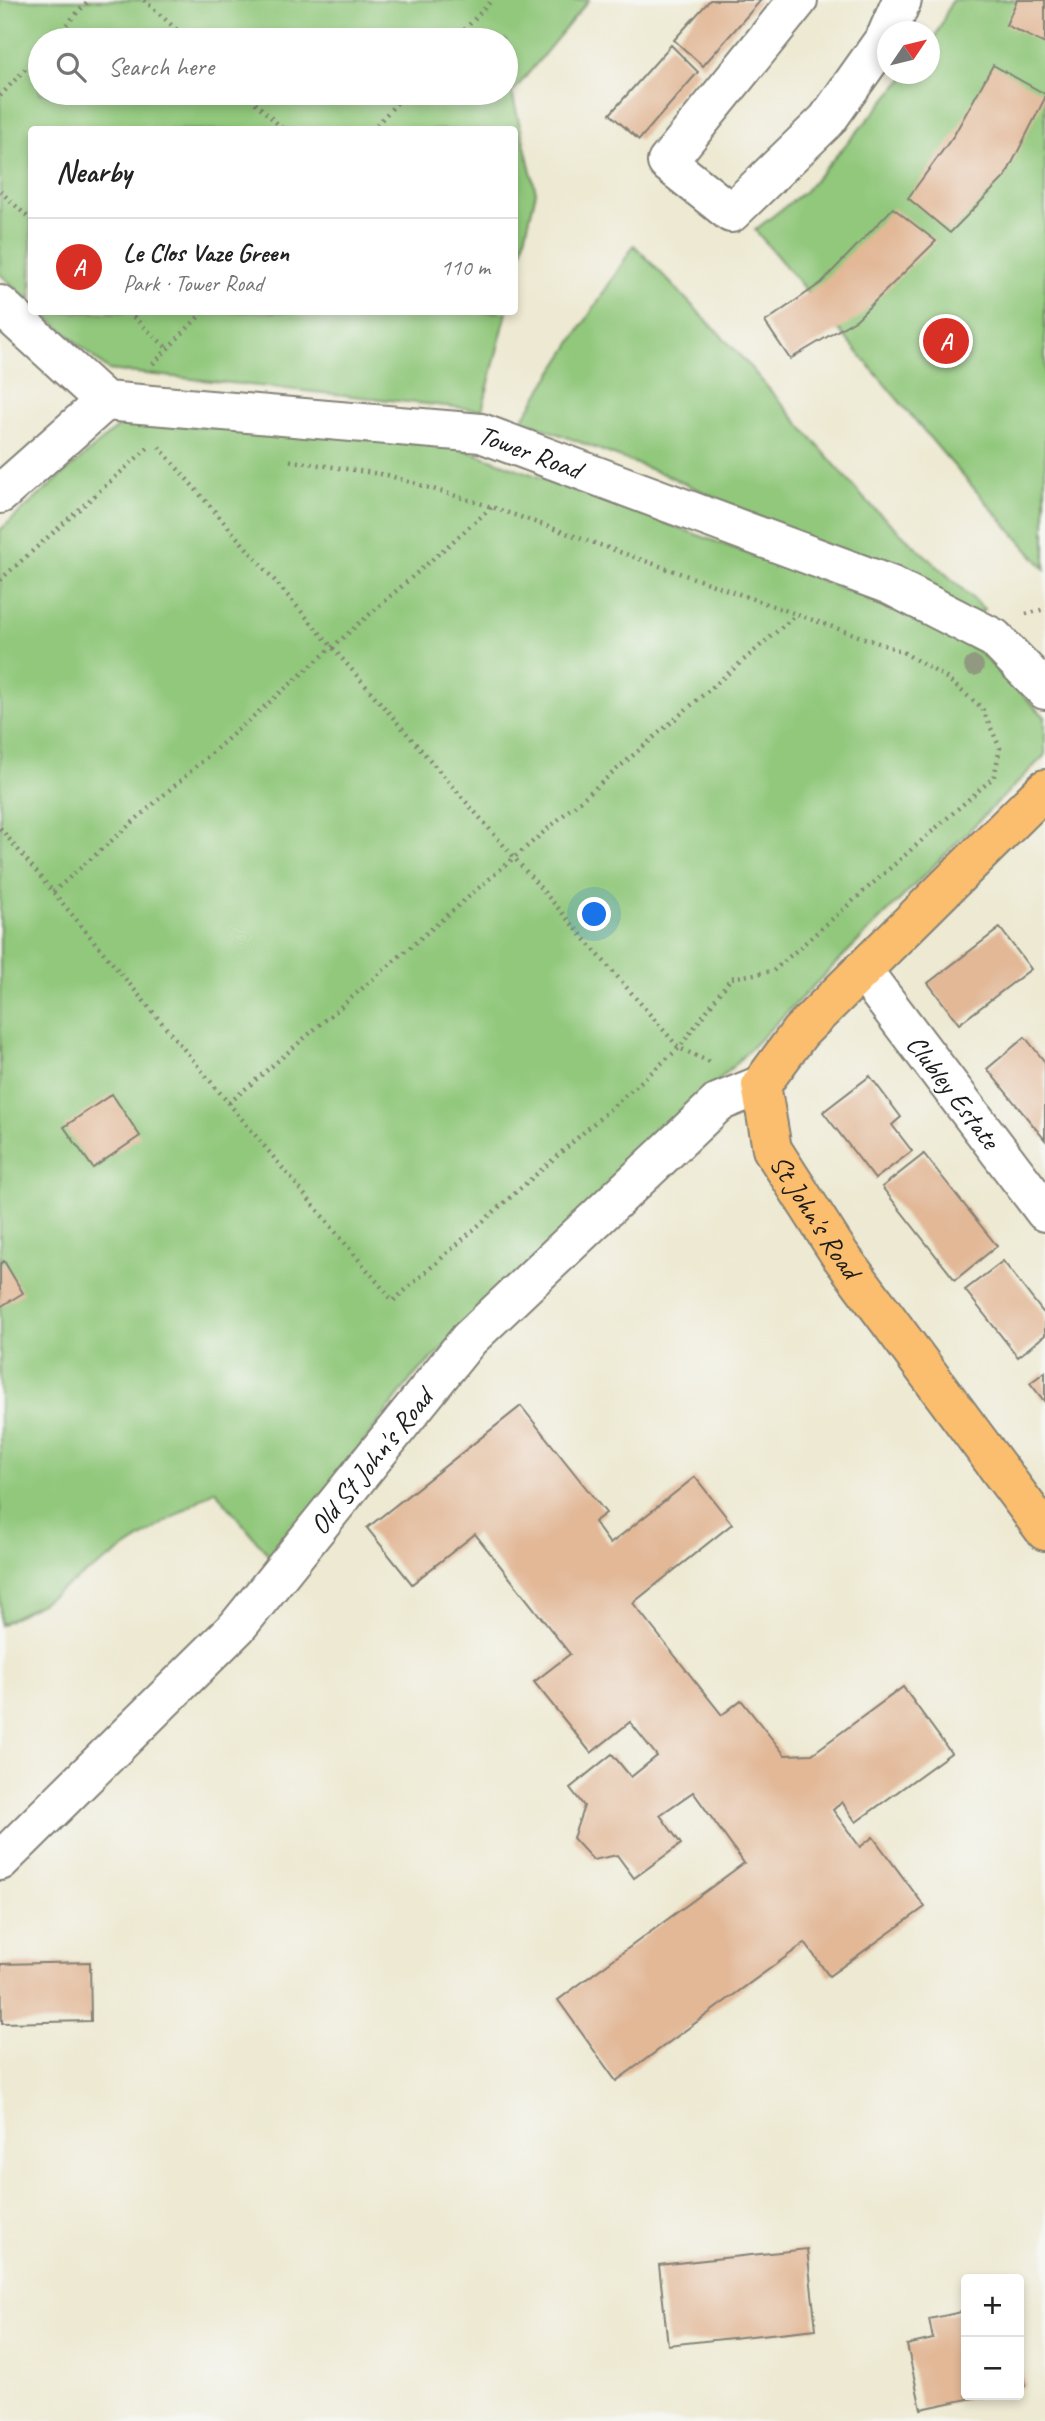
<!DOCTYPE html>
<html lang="en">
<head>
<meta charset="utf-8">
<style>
	:root { --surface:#fff; --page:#f6f6f6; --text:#222; --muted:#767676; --line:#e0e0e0; --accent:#d93025 }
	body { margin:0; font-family:Caveat,sans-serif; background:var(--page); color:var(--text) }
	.controls { position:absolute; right:21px; bottom:21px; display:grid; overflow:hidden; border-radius:7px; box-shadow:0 4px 10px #0003 }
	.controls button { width:63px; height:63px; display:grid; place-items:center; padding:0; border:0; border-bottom:2px solid var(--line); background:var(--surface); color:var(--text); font:35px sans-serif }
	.compass { position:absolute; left:877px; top:21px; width:63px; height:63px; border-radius:50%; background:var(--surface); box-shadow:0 4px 10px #0003; rotate:55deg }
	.you { position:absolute; left:595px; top:915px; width:24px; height:24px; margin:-18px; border:5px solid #fff; border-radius:50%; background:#1a73e8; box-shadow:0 0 0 10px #1a73e833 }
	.badge { display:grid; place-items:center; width:46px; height:46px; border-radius:50%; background:var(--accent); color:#fff; font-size:23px; font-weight:700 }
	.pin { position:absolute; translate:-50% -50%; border:4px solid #fff; box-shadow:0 2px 7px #0006 }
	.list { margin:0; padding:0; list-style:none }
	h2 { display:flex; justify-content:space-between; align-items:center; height:91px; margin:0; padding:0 28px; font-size:30px }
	h2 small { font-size:23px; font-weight:400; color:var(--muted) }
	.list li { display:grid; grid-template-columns:46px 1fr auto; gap:21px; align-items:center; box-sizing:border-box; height:98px; padding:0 28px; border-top:2px solid var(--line) }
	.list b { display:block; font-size:26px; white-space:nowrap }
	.list p { margin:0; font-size:23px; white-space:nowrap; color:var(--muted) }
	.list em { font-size:23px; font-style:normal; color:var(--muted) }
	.icon { flex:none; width:38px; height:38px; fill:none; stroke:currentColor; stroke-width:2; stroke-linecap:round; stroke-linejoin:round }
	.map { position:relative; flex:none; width:1045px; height:2421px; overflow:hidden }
	.search { position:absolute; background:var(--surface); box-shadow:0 4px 10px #0003; left:28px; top:28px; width:490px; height:77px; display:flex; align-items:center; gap:18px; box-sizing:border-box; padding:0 24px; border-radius:38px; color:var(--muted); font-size:26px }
	.panel { position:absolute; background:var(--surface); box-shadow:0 4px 10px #0003; left:28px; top:126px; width:490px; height:189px; border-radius:7px }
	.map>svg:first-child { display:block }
</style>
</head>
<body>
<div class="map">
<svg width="1045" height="2421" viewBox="0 0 1045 2421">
	<rect width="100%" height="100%" fill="#f6f6f2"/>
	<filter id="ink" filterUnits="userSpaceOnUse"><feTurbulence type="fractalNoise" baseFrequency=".0143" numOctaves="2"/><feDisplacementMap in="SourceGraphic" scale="14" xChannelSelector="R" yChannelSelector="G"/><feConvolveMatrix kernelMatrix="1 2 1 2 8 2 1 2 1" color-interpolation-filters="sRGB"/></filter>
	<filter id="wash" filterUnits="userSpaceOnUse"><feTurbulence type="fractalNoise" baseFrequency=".00686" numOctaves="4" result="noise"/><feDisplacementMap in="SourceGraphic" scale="28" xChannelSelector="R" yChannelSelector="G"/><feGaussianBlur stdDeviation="1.57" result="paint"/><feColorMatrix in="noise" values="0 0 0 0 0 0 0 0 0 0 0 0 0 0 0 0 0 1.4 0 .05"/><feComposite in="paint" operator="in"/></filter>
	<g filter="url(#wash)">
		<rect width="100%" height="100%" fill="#ede9d2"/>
		<g fill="#91c87b" stroke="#56724c" stroke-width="2" fill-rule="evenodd">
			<path d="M0 0H589L512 93 536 192 515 280 514 130H32L31 302 0 274ZM40 40H506V93H40Z"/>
			<path d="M952 0H1045V569L941 451 755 230 805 191 908 74H930V49Z"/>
			<path d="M634 245 737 352 867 502 984 609 975 618 671 477 522 420Z"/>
			<path d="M42 312H507L482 410 108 370Z"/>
			<path d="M124 421 452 445 881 602 978 650 1045 717V755L716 1083 412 1378 274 1562 215 1490 41 1603 0 1625V530Z"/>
		</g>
		<g id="blocks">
			<g fill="#e2b897">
				<path d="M710 0H761L703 66 674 40Z"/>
				<path d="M1017 0H1045V44L1006 25Z"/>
				<path d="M671 45 698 72 639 140 610 114Z"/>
				<path d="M993 65 1045 94V98L1005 177 950 233 908 198 954 135Z"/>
				<path d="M893 208 936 241 857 319 790 359 765 322 821 283Z"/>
				<path d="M1000 928 1031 969 959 1024 928 983Z"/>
				<path d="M1025 1037 1045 1062V1140L987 1069Z"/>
				<path d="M870 1076 901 1117 892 1125 912 1151 875 1179 823 1112Z"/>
				<path d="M112 1094 140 1136 93 1168 64 1127Z"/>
				<path d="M924 1154 997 1246 955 1280 882 1187Z"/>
				<path d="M4 1261 23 1293 0 1307V1264Z"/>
				<path d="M1003 1261 1045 1315V1335L1018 1357 965 1290Z"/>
				<path d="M1045 1372V1402L1030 1383Z"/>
				<path d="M521 1406 606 1513 594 1522 610 1544 695 1477 732 1524 633 1603 722 1715 741 1700 785 1755 812 1754 903 1687 951 1753 856 1822 842 1802 833 1810 860 1847 873 1837 925 1907 829 1976 805 1943 616 2081 558 2000 744 1863 693 1792 660 1815 681 1844 634 1878 617 1855 593 1860 573 1838 584 1806 570 1788 612 1754 631 1777 657 1756 630 1722 591 1753 534 1682 570 1654 475 1534 412 1584 367 1528Z"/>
				<path d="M90 1962 91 2021 2 2023 1 1964Z"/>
				<path d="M807 2249 816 2329 668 2345 659 2265Z"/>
				<path d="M966 2311V2395L982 2396 921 2409 907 2345 933 2339 929 2319Z"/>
				<path d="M1020 2361 1025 2386 1019 2388V2362Z"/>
			</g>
		</g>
	</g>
	<g filter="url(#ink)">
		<use href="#blocks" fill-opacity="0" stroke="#848277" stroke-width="2"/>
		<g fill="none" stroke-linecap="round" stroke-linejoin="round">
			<g stroke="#848277" stroke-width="42">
				<g id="minor">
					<path d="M798 0 667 162 731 213 827 120 888 34"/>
					<path d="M888 32 902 0"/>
					<path id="s1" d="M0 305 105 401 481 433 890 585 994 638 1045 690"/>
					<path d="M0 494 105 401"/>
					<path id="s2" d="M862 970 1045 1212"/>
					<path id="s3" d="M0 1861 237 1627 469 1339 719 1102 761 1085"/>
				</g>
			</g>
			<g stroke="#848277" stroke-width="42">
				<g id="major">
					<path id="s4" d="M1045 789 800 1032 761 1085 772 1149 840 1255 1045 1531"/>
				</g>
			</g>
			<g stroke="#848277" stroke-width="4.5" stroke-dasharray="2 5" stroke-linecap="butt">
				<path d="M144 0 188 40"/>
				<path d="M52 40 89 0"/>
				<path d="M455 40 492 0"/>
				<path d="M245 93 284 130"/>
				<path d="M0 96 40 53"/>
				<path d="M372 130 406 93"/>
				<path d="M0 191 32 221"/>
				<path d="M128 312 168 349"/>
				<path d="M153 364 203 312"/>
				<path d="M159 447 679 1048 710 1062"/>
				<path d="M0 580 150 446"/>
				<path d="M1026 614 1045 609"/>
				<path d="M0 828 393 1301 679 1048 731 978 773 971 994 777 1000 748 982 708 945 677 901 651 492 507 387 475 286 460"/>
				<path d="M53 892 492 507"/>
				<path d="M229 1103 796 615"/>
			</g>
			<use href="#minor" stroke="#fff" stroke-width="38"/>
			<use href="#major" stroke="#fbbe6e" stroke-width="38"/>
		</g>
		<circle fill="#919980" cx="974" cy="666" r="10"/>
	</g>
	<g text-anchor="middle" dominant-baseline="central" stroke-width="5" stroke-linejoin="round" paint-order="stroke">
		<g font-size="28" fill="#1c1c1c" stroke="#f6f6f2">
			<text stroke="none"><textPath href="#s1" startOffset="572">Tower Road</textPath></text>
			<text stroke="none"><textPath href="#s2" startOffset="152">Clubley Estate</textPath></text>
			<text stroke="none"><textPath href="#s4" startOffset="556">St John's Road</textPath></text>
			<text stroke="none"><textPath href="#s3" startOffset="546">Old St John's Road</textPath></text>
		</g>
	</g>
</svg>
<div class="controls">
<button>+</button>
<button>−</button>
</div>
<svg class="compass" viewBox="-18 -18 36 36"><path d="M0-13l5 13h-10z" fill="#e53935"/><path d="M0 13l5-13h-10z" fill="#767676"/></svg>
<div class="you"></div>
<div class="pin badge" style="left:946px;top:341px">A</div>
<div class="search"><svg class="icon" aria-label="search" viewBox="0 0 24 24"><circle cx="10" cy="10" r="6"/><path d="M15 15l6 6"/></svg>Search here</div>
<section class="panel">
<h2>Nearby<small></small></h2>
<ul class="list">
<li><span class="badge">A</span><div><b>Le Clos Vaze Green</b><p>Park · Tower Road</p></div><em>110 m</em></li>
</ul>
</section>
</div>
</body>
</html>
